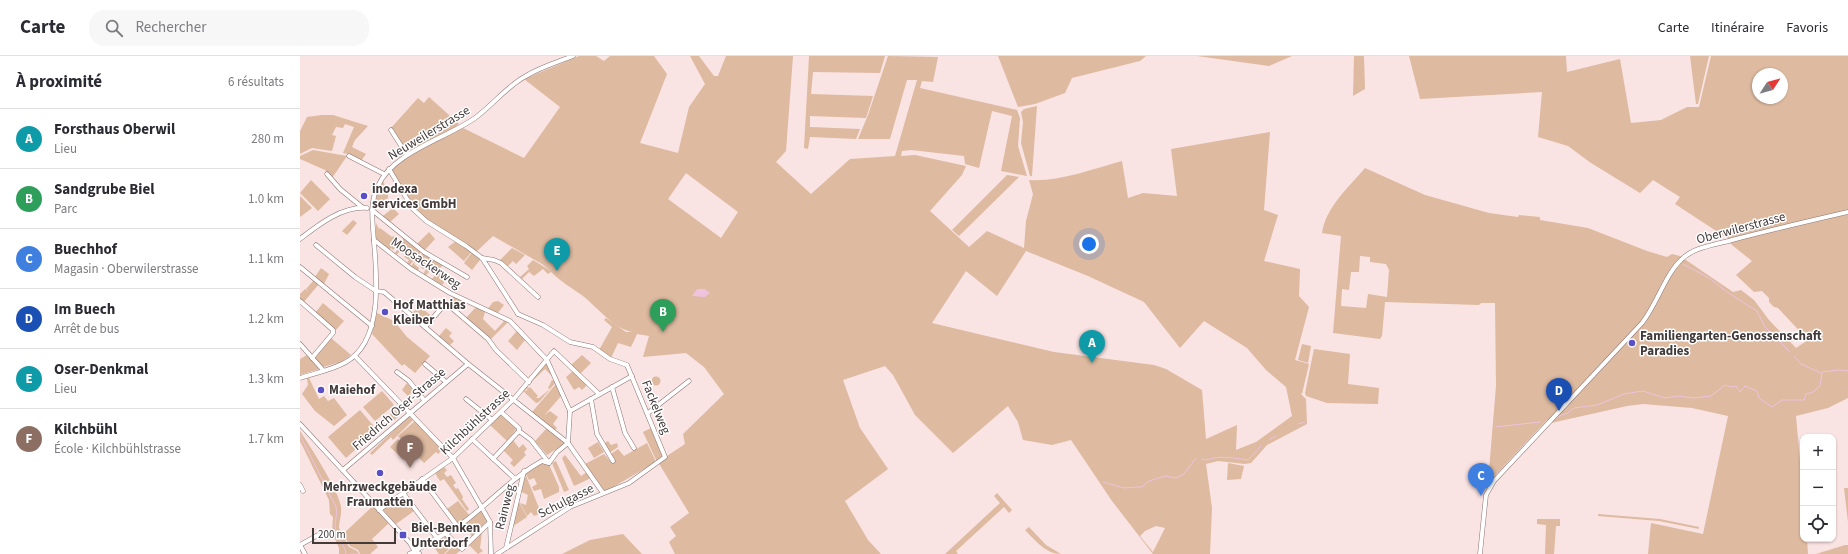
<!DOCTYPE html>
<html lang="fr">
<head>
<meta charset="utf-8">
<style>
	:root { --surface:#fff; --page:#f7f7f7; --text:#2b2b33; --muted:#7c7c81; --line:#e1e1e2; --accent:#ea580c }
	body { margin:0; font-family:"Source Sans 3",sans-serif; background:var(--page); color:var(--text) }
	.controls { position:absolute; right:12px; bottom:12px; display:grid; overflow:hidden; border-radius:8px; box-shadow:0 1px 3px #0004 }
	.controls button { width:36px; height:36px; display:grid; place-items:center; padding:0; border:0; border-bottom:1px solid var(--line); background:var(--surface); color:var(--text); font:20px sans-serif }
	.compass { position:absolute; left:1452px; top:12px; width:36px; height:36px; border-radius:50%; background:var(--surface); box-shadow:0 1px 3px #0004; rotate:54deg }
	.scale { position:absolute; left:12px; bottom:10px; width:84px; box-sizing:border-box; padding-left:4px; border:2px solid #433a3a; border-top:0; font-size:11px; line-height:14px; white-space:nowrap; color:#433a3a; -webkit-text-stroke:3px #fff; paint-order:stroke }
	.you { position:absolute; left:789px; top:188px; width:14px; height:14px; margin:-10px; border:3px solid #fff; border-radius:50%; background:#1a73e8; box-shadow:0 0 0 6px #1a73e833 }
	.badge { display:grid; place-items:center; width:26px; height:26px; border-radius:50%; background:var(--accent); color:#fff; font-size:13px; font-weight:700 }
	.pin { position:absolute; translate:-50% -33px; filter:drop-shadow(0 1px 2px #0008) }
	.pin::after { content:''; position:absolute; top:21px; width:14px; height:12px; background:inherit; clip-path:polygon(0 0,100% 0,50% 100%) }
	.list { margin:0; padding:0; list-style:none }
	h2 { display:flex; justify-content:space-between; align-items:center; height:52px; margin:0; padding:0 16px; font-size:17px }
	h2 small { font-size:13px; font-weight:400; color:var(--muted) }
	.list li { display:grid; grid-template-columns:26px 1fr auto; gap:12px; align-items:center; box-sizing:border-box; height:60px; padding:0 16px; border-top:1px solid var(--line) }
	.list b { display:block; font-size:15px; white-space:nowrap }
	.list p { margin:0; font-size:13px; white-space:nowrap; color:var(--muted) }
	.list em { font-size:13px; font-style:normal; color:var(--muted) }
	.icon { flex:none; width:22px; height:22px; fill:none; stroke:currentColor; stroke-width:2; stroke-linecap:round; stroke-linejoin:round }
	.map { position:relative; flex:none; width:1548px; height:498px; overflow:hidden }
	header { display:flex; align-items:center; gap:24px; box-sizing:border-box; height:56px; padding:0 20px; background:var(--surface); border-bottom:1px solid var(--line) }
	header strong { font-size:19px }
	nav { display:flex; gap:22px; margin-inline-start:auto; font-size:14px }
	.search { width:280px; height:36px; background:var(--page); display:flex; align-items:center; gap:10px; box-sizing:border-box; padding:0 14px; border-radius:16px; color:var(--muted); font-size:15px }
	main { display:flex }
	aside { flex:1; background:var(--surface) }
	.map>svg:first-child { display:block }
</style>
</head>
<body>
<header>
<strong>Carte</strong>
<div class="search"><svg class="icon" aria-label="search" viewBox="0 0 24 24"><circle cx="10" cy="10" r="6"/><path d="M15 15l6 6"/></svg>Rechercher</div>
<nav><a>Carte</a><a>Itinéraire</a><a>Favoris</a></nav>
</header>
<main>
<aside>
<h2>À proximité<small>6 résultats</small></h2>
<ul class="list">
<li><span class="badge" style="background:#0f9aa8">A</span><div><b>Forsthaus Oberwil</b><p>Lieu</p></div><em>280 m</em></li>
<li><span class="badge" style="background:#2e9e5b">B</span><div><b>Sandgrube Biel</b><p>Parc</p></div><em>1.0 km</em></li>
<li><span class="badge" style="background:#3f7fe0">C</span><div><b>Buechhof</b><p>Magasin · Oberwilerstrasse</p></div><em>1.1 km</em></li>
<li><span class="badge" style="background:#1a4fb4">D</span><div><b>Im Buech</b><p>Arrêt de bus</p></div><em>1.2 km</em></li>
<li><span class="badge" style="background:#0f9aa8">E</span><div><b>Oser-Denkmal</b><p>Lieu</p></div><em>1.3 km</em></li>
<li><span class="badge" style="background:#8d6e63">F</span><div><b>Kilchbühl</b><p>École · Kilchbühlstrasse</p></div><em>1.7 km</em></li>
</ul>
</aside>
<div class="map">
<svg width="1548" height="498" viewBox="0 0 1548 498">
	<rect width="100%" height="100%" fill="#fae3e3"/>
	<g fill="#ddbaa0" fill-rule="evenodd">
		<path d="M279 0H296L304 5 310 0H354L367 18 340 87 378 97 389 51 405 28 390 0H399L414 20H418L426 0H493L486 95 476 106 511 138 550 103 595 100 617 24H607L590 83H558L568 59 588 0 638 1 633 26 622 25 620 32 717 54 720 62 718 90 727 120 701 115 712 60 692 55 679 112 665 108 664 100 611 94 602 95 601 100 615 99 666 110 662 119 630 155 669 191 687 175 724 192 726 165 733 138 729 124C760 126 792 113 822 105L828 142 843 137 877 140 871 93 970 76 964 154 978 159 964 205 1000 213 999 240 1009 251 995 304 1009 308 1002 338 1000 337 1006 343 1007 368 967 389 951 407 945 408 918 405 906 408 912 452 910 498H853L812 445 771 384 752 389 723 384 718 366 708 350 653 397 615 359 593 319 585 310 543 324 560 372 588 413 545 445 568 484 581 498H375L369 486 376 480 370 471 389 457 358 406 385 388 383 378 424 338 404 311 386 297 343 301 349 280 337 278 331 291 318 287 311 302 299 294 312 271 304 264 306 262 326 276H332C313 272 298 252 283 240 272 232 260 225 251 216L248 218 243 213 234 220 229 216 222 223 220 221 229 213 227 210 233 204 251 215 242 208 193 180 175 197 120 159 90 114 106 101 163 72 224 102 260 51 224 23ZM386 117 438 156 421 182 368 143ZM726 195 788 220 844 246 880 292 904 265 947 292 966 314 986 331 992 360 956 386 936 394 937 369 906 383 902 334 866 313 854 309 754 296 632 267 666 215 697 240ZM856 470 865 472 853 496 840 480 845 475Z"/>
		<path d="M509 0H585L580 17 513 16 511 38 573 40 566 62 510 60V71L560 73 556 83 510 81 508 93 504 92Z"/>
		<path d="M698 0H846L840 5 772 22 765 37 735 48 718 51Z"/>
		<path d="M897 0H992L969 10Z"/>
		<path d="M1054 0H1064L1065 33 1053 40Z"/>
		<path d="M1109 0H1266L1267 16 1320 3 1331 67 1361 64 1387 51H1399L1411 0H1548V342L1528 352 1496 360 1503 438V483H1507L1508 498H1348L1351 467 1403 478 1428 360 1392 352 1343 348 1327 350 1251 367 1247 364 1188 427 1196 330 1195 247H1181L1179 249 1085 246 1082 280 1080 283 1033 277 1041 180 1022 177C1026 151 1048 132 1065 112L1125 139 1189 157 1218 161 1219 159 1240 161V164L1288 172 1347 195 1367 201 1372 198 1380 200 1433 236 1441 234 1454 244 1469 264 1496 292 1508 284 1478 252 1474 251 1469 246V242L1462 235 1454 236 1436 219 1452 205 1432 189 1427 182 1375 148 1380 141 1353 124 1340 137 1291 107 1268 90 1238 81 1242 36 1120 43ZM1458 18H1482V42H1458ZM1060 200 1070 201V206L1086 208 1089 214 1087 241 1068 238 1066 252 1041 250 1042 233 1049 234 1051 216H1059Z"/>
		<path d="M1390 0H1409L1398 48H1396Z"/>
		<path d="M129 41 159 68 152 74 111 96H106L91 72 118 42 124 47Z"/>
		<path d="M737 50 732 120H730L721 87 723 66 721 56 724 53Z"/>
		<path d="M22 59H33L68 70 55 84 52 91 66 98 61 105 48 98 43 97 54 71 45 68 43 72 36 71 32 79 36 80 32 95 12 92 0 98V75L7 61Z"/>
		<path d="M13 94 47 100 32 122 25 114 0 103V100Z"/>
		<path d="M707 119 719 121 659 180 652 174Z"/>
		<path d="M11 124 30 143 18 155 0 137Z"/>
		<path d="M83 125 88 136V142L75 152 77 135Z"/>
		<path d="M0 140 12 152 0 161Z"/>
		<path d="M93 152 99 158 90 166 83 160Z"/>
		<path d="M53 164 57 167 47 179 42 175Z"/>
		<path d="M76 167 79 173 80 172 92 181 94 180 99 185V188L93 194 91 192 89 194 76 183Z"/>
		<path d="M129 176 135 183 124 195 117 188Z"/>
		<path d="M98 177 121 196 109 210 107 207 109 204 104 201 107 197 103 193 96 199 94 198 102 188 103 182Z"/>
		<path d="M156 185 172 195 164 205 148 191Z"/>
		<path d="M212 192 225 199 216 208 213 205 207 211 199 205Z"/>
		<path d="M172 196 180 201V204L172 214 164 207Z"/>
		<path d="M123 197 134 203 132 205 134 204 143 209 134 218 130 215 125 220 123 219 127 210 124 213 121 212 123 208 118 203 114 208 119 212 118 215 111 210Z"/>
		<path d="M21 212 29 218 24 228 15 221Z"/>
		<path d="M138 216 147 223 142 229 132 223Z"/>
		<path d="M14 224 19 228 3 247 0 244V238L5 233 9 236 6 233Z"/>
		<path d="M154 240 162 244 155 252 166 262 176 251 185 256 183 263 195 275 204 265 208 266 190 284 148 247Z"/>
		<path d="M198 245 204 249 197 258 187 254 193 246Z"/>
		<path d="M23 247 44 265 36 274 15 257Z"/>
		<path d="M120 250 131 260 125 267H123L111 258Z"/>
		<path d="M77 257 94 265 107 281 130 300 115 317 104 308 102 310 72 278Z"/>
		<path d="M146 272 152 277 149 280 154 285 150 289 139 280Z"/>
		<path d="M217 275 225 284 217 294 208 285Z"/>
		<path d="M31 282 51 299 41 306 23 311 15 302Z"/>
		<path d="M1002 288 1011 290 1008 307 998 304Z"/>
		<path d="M1014 293 1050 298 1048 328 1079 332 1078 348 1027 347 1006 340 1005 337Z"/>
		<path d="M7 299 20 313 0 319V303Z"/>
		<path d="M282 299 291 307 280 318 271 309Z"/>
		<path d="M246 307 254 322 245 313 229 328 227 331 229 332 225 334 234 344 226 335 230 331 238 340 236 342H239L250 333 248 332 252 324 256 326 239 346 236 347 223 335Z"/>
		<path d="M273 315 287 329 282 334 279 331 274 334 266 321Z"/>
		<circle cx="356" cy="325" r="4.5"/>
		<path d="M7 322H9L19 343 24 340 28 345 34 342 47 359 34 370 15 355 2 338 8 329Z"/>
		<path d="M107 327 114 334 108 340 102 334Z"/>
		<path d="M256 328 261 340 243 361 239 362 232 356Z"/>
		<path d="M82 335 94 349 75 365 63 351Z"/>
		<path d="M60 354 77 374 46 402 28 381Z"/>
		<path d="M95 354 100 359 92 366 87 361Z"/>
		<path d="M250 355 258 361 253 368 257 372 254 375 239 363Z"/>
		<path d="M201 358 217 372 207 385 190 369Z"/>
		<path d="M109 360 113 364 93 384 91 381 72 399 70 397Z"/>
		<path d="M115 365 142 394 138 398 136 396 124 407 98 380Z"/>
		<path d="M247 372 264 385V388L247 399 235 385Z"/>
		<path d="M351 372 363 400 357 406 343 376Z"/>
		<path d="M0 375C10 390 39 435 41 451 42 459 39 465 39 472L49 491 57 495 59 498H39V492L32 476 33 461 30 458 29 444 0 385Z"/>
		<path d="M98 383 110 396 103 403 90 391Z"/>
		<path d="M213 384 219 392 223 388 227 393 224 396 226 399 214 411 210 407 213 404 203 394Z"/>
		<path d="M308 385 311 389 317 387 318 391 309 397 303 388Z"/>
		<path d="M298 386 304 396 294 402 288 392Z"/>
		<path d="M347 387 356 406 303 437 285 408 304 398 312 407 315 405 311 398 318 393 324 400Z"/>
		<path d="M265 399 281 420 287 416 291 422 274 430 262 402Z"/>
		<path d="M247 404 259 431V436L244 443 241 433 234 435 232 431 237 428 234 422 229 424 225 416Z"/>
		<path d="M256 405 269 434 264 436 252 407Z"/>
		<path d="M928 407 944 410 941 423 927 424Z"/>
		<path d="M144 411 147 414 144 417 147 421 151 419 156 427 153 429 156 433 158 432 163 441 162 443 169 453 167 455 144 423 140 425 135 417Z"/>
		<path d="M225 417 241 457 234 460 231 456 227 460 220 447 226 449 228 439 220 435Z"/>
		<path d="M1544 432H1548V466Z"/>
		<path d="M697 437 712 454 709 457 704 451 656 495 658 498H645L700 447 694 440Z"/>
		<path d="M101 441H104L114 455 96 468 83 454Z"/>
		<path d="M218 444 227 461 212 471Z"/>
		<path d="M158 445 170 460 158 467 147 453Z"/>
		<path d="M73 450 89 467 72 483 78 491 70 498H60L58 494 50 490 43 478Z"/>
		<path d="M181 455 183 456 189 467 172 482 170 475 164 470 165 468Z"/>
		<path d="M1298 458 1360 463 1399 471V473L1359 465 1298 460Z"/>
		<path d="M1237 463H1260V470H1256L1254 498H1245L1246 469 1237 468Z"/>
		<path d="M729 471 746 489 761 498C746 498 735 484 725 474Z"/>
		<path d="M182 476 180 492 183 495 178 498 169 489Z"/>
		<path d="M323 478 342 498H262L290 484Z"/>
		<path d="M144 480 154 487 144 498H139L133 490 139 487 137 483 141 481 144 483Z"/>
		<path d="M155 488 161 494 156 498H145Z"/>
		<path d="M1545 489H1548V498H1516Z"/>
	</g>
	<path fill="#eec3de" d="M397 233H405L410 237 405 241 392 240Z"/>
	<g fill="none" stroke-linecap="round" stroke-linejoin="round">
		<g stroke="#eec3de" stroke-width="1">
			<path d="M1383 208 1409 222 1427 236 1457 255 1465 271 1490 296"/>
			<path d="M1494 300 1501 308 1521 317"/>
			<path d="M1257 361 1268 357 1274 352 1297 349 1324 338 1343 335 1365 342 1378 340 1393 342 1411 340 1425 329 1431 331 1436 330 1440 336 1445 330 1457 335 1459 342 1472 351 1482 344H1504L1506 338 1513 336 1520 330 1522 316 1539 314 1548 315"/>
			<path d="M998 368 1005 366"/>
			<path d="M1195 371 1240 366"/>
			<path d="M0 379 36 451C38 460 33 470 36 477 39 485 45 489 46 498"/>
			<path d="M970 383 976 380"/>
			<path d="M902 403 906 404C920 399 933 402 948 404L961 390"/>
			<path d="M803 426 824 432 837 431H842L849 425 865 420 876 422 884 418 896 402"/>
			<path d="M50 498H56"/>
		</g>
		<g stroke="#8a7675" stroke-width="5">
			<g id="minor">
				<path d="M91 74 107 99"/>
				<path d="M49 100 84 118"/>
				<path d="M89 113 113 153 126 165 166 190 182 202 218 258"/>
				<path d="M27 118 40 133 62 151"/>
				<path d="M72 154 124 196 167 221"/>
				<path d="M0 183C18 169 42 150 67 152"/>
				<path d="M16 189 55 221 76 235 84 236 167 307 268 387 303 437"/>
				<path d="M182 202 194 204 201 207 238 241"/>
				<path d="M0 211 72 270"/>
				<path d="M0 245 33 274V277L12 302"/>
				<path d="M125 271 146 247 188 283 196 294 229 326"/>
				<path d="M0 288 23 314"/>
				<path d="M55 300 153 402 190 466 191 498"/>
				<path d="M125 308 146 326"/>
				<path d="M97 316 109 325 124 344"/>
				<path d="M0 322C15 317 32 314 46 306 83 285 77 223 74 186 73 168 69 147 78 130 93 96 145 83 175 62 192 50 208 29 226 20 241 11 258 6 273 0"/>
				<path d="M312 331 325 377 334 392"/>
				<path d="M166 343 192 364"/>
				<path d="M291 343 297 378 313 405"/>
				<path d="M270 355 332 320"/>
				<path d="M201 356 219 372V375"/>
				<path d="M348 357 389 325"/>
				<path d="M0 368 110 487 115 496C125 486 148 478 160 469 189 448 211 422 242 405L249 407 257 396 268 387 270 355 247 304 210 265 150 237 111 213 74 184"/>
				<path d="M172 383 214 422"/>
				<path d="M193 403 219 375 231 384 249 407"/>
				<path d="M43 414 168 308"/>
				<path d="M122 423 158 471"/>
				<path d="M0 429 3 435"/>
				<path d="M103 437 137 482"/>
				<path d="M79 454 153 402 213 344 254 295 299 338"/>
				<path d="M146 478 162 493 190 466"/>
				<path d="M0 489 18 479"/>
				<path d="M0 489 5 498"/>
				<path d="M206 492 224 415"/>
				<path d="M197 498 270 451 329 427 365 401 327 309 310 303 293 291 270 286 243 269 218 258"/>
				<path d="M1180 498 1186 439 1194 425 1342 267C1357 248 1365 219 1381 204 1393 191 1415 189 1432 184 1470 174 1509 165 1548 156"/>
			</g>
		</g>
		<g stroke="#8a7675" stroke-width="6">
			<path id="major" d="M110 498 115 496 119 498"/>
		</g>
		<use href="#minor" stroke="#fff" stroke-width="4"/>
		<use href="#major" stroke="#fff" stroke-width="5"/>
	</g>
	<g fill="#5a4fc7" stroke="#fff" stroke-width="1.5">
		<circle cx="64" cy="140" r="4"/>
		<circle cx="85" cy="256" r="4"/>
		<circle cx="1332" cy="287" r="4"/>
		<circle cx="21" cy="334" r="4"/>
		<circle cx="80" cy="417" r="4"/>
		<rect x="99" y="475" width="8" height="8" rx="2"/>
	</g>
	<g text-anchor="middle" dominant-baseline="central" stroke-width="3" stroke-linejoin="round" paint-order="stroke">
		<g font-size="13" fill="#433a3a" stroke="#fff">
			<text transform="translate(129 77) rotate(-31)">Neuweilerstrasse</text>
			<text transform="translate(1441 172) rotate(-15)">Oberwilerstrasse</text>
			<text transform="translate(126 207) rotate(34)">Moosackerweg</text>
			<text transform="translate(356 351) rotate(68)">Fackelweg</text>
			<text transform="translate(99 353) rotate(-41)">Friedrich Oser-Strasse</text>
			<text transform="translate(175 366) rotate(-43)">Kilchbühlstrasse</text>
			<text transform="translate(266 445) rotate(-27)">Schulgasse</text>
			<text transform="translate(205 451) rotate(-76)">Rainweg</text>
		</g>
		<g font-size="13" font-weight="bold" fill="#433a3a" stroke="#fff" text-anchor="start">
			<text x="72" y="133">inodexa<tspan x="72" dy="15">services GmbH</tspan></text>
			<text x="93" y="249">Hof Matthias<tspan x="93" dy="15">Kleiber</tspan></text>
			<text x="1340" y="280">Familiengarten-Genossenschaft<tspan x="1340" dy="15">Paradies</tspan></text>
			<text x="29" y="334">Maiehof</text>
			<text x="80" y="431" text-anchor="middle">Mehrzweckgebäude<tspan x="80" dy="15">Fraumatten</tspan></text>
			<text x="111" y="472">Biel-Benken<tspan x="111" dy="15">Unterdorf</tspan></text>
		</g>
	</g>
</svg>
<div class="controls">
<button>+</button>
<button>−</button>
<button><svg class="icon" aria-label="locate" viewBox="0 0 24 24"><circle cx="12" cy="12" r="6"/><path d="M12 2v4M12 18v4M2 12h4M18 12h4"/></svg></button>
</div>
<svg class="compass" viewBox="-18 -18 36 36"><path d="M0-13l5 13h-10z" fill="#e53935"/><path d="M0 13l5-13h-10z" fill="#7c7c81"/></svg>
<div class="scale">200 m</div>
<div class="you"></div>
<div class="pin badge" style="left:792px;top:307px;background:#0f9aa8">A</div>
<div class="pin badge" style="left:363px;top:276px;background:#2e9e5b">B</div>
<div class="pin badge" style="left:1181px;top:440px;background:#3f7fe0">C</div>
<div class="pin badge" style="left:1259px;top:355px;background:#1a4fb4">D</div>
<div class="pin badge" style="left:257px;top:215px;background:#0f9aa8">E</div>
<div class="pin badge" style="left:110px;top:412px;background:#8d6e63">F</div>
</div>
</main>
</body>
</html>
